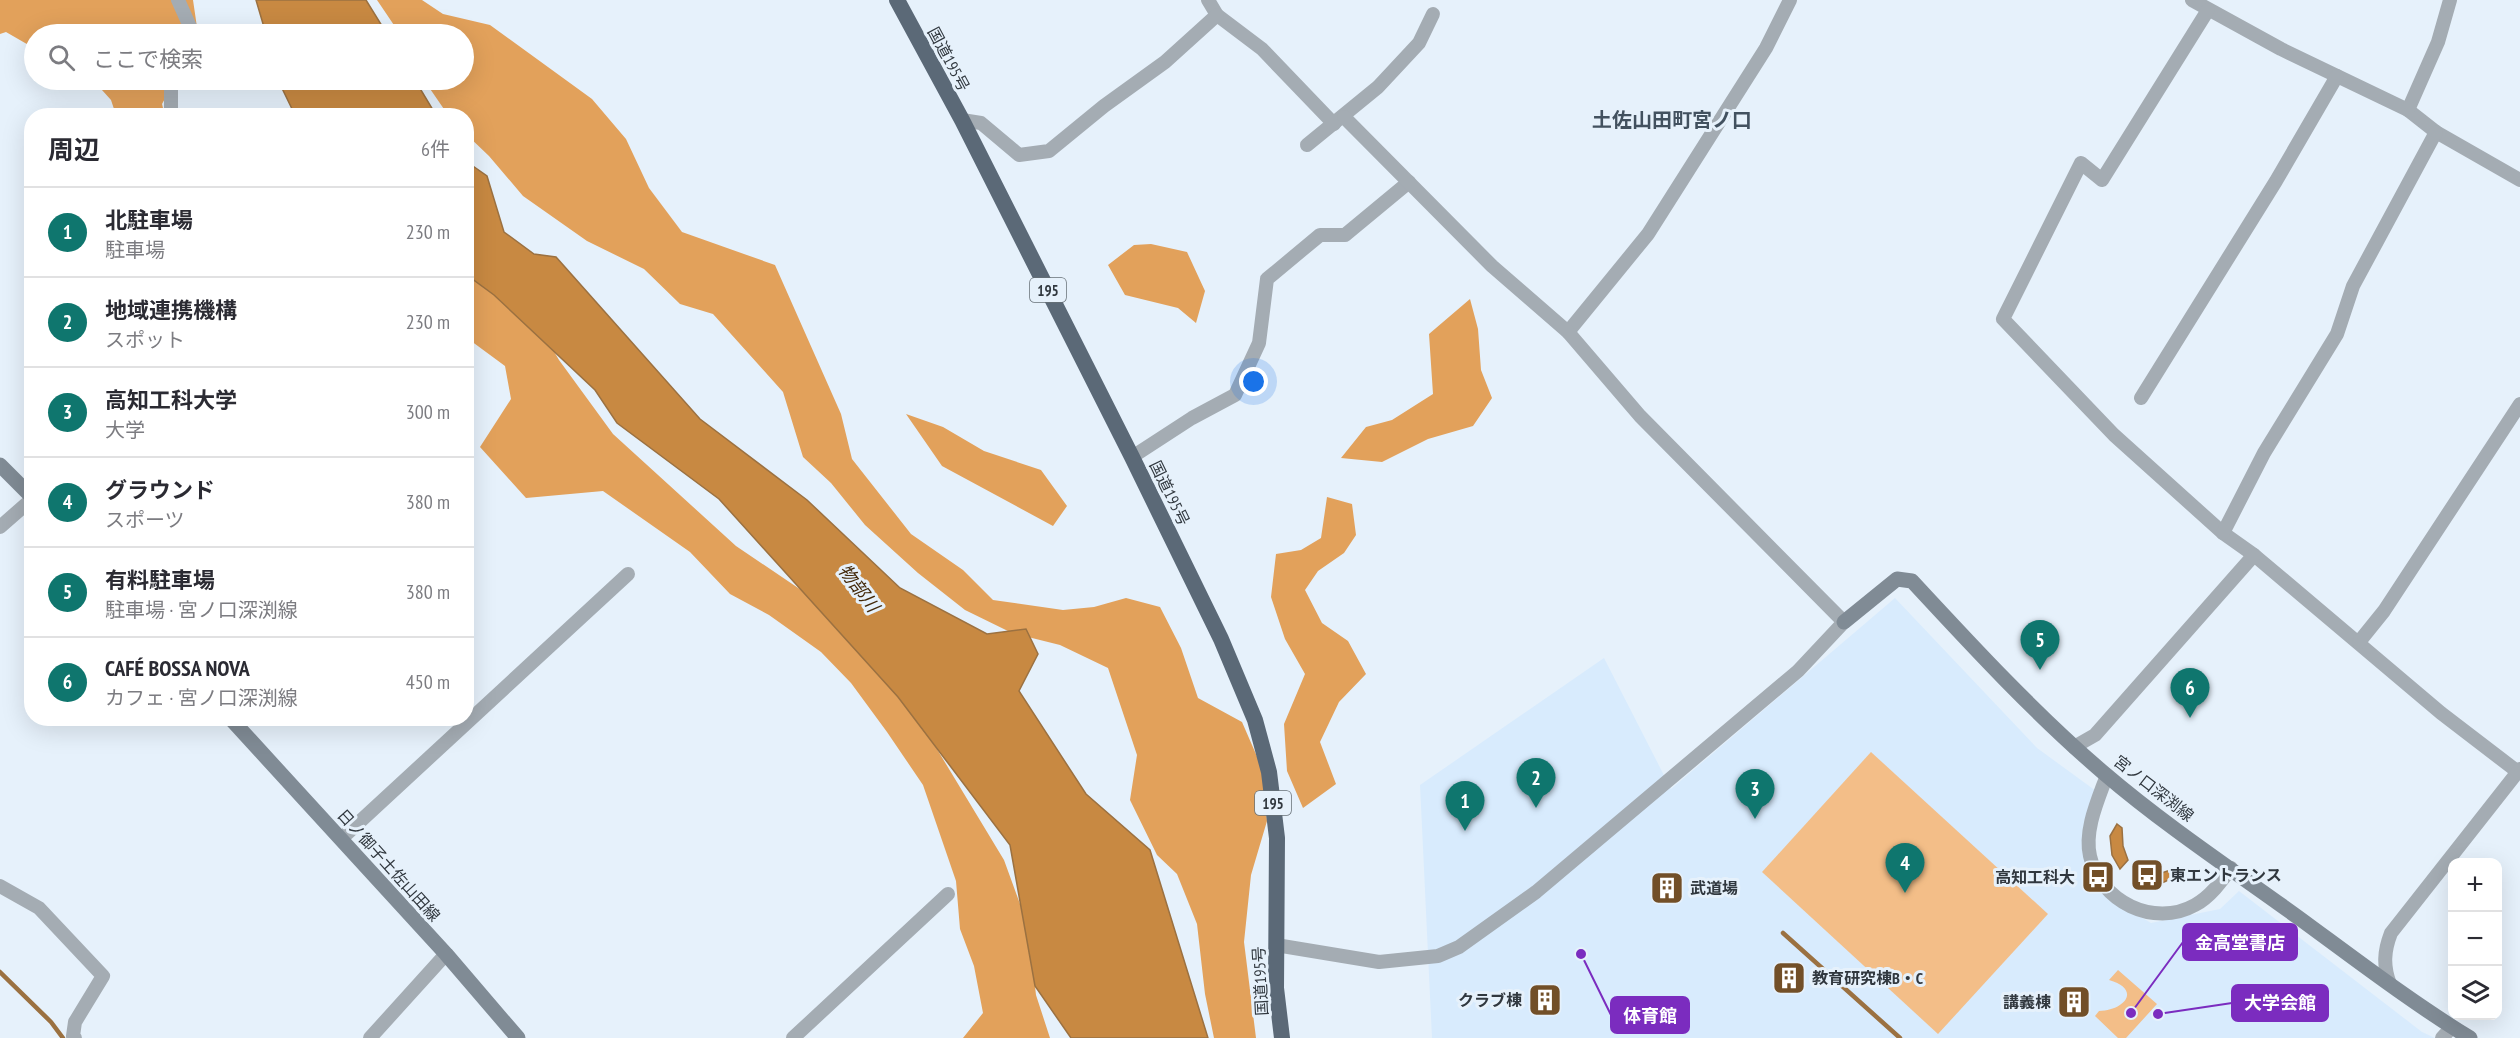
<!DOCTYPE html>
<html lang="ja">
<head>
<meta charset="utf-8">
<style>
	:root { --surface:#fff; --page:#f2f2f3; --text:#2b2b33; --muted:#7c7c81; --line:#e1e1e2; --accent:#0f766e }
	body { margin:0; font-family:"PT Sans Narrow","Noto Sans JP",sans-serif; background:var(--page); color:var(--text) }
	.controls { position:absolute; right:18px; bottom:18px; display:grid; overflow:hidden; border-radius:12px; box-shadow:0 6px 24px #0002 }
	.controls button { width:54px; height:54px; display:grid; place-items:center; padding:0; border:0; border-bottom:2px solid var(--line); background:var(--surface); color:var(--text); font:30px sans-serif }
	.you { position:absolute; left:1254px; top:382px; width:21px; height:21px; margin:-15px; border:4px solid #fff; border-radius:50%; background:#1a73e8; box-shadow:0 0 0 9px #1a73e833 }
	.badge { display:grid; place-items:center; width:39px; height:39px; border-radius:50%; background:var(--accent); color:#fff; font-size:20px; font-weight:700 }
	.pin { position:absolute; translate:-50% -50px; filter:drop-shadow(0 2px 3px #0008) }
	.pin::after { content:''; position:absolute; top:32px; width:21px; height:18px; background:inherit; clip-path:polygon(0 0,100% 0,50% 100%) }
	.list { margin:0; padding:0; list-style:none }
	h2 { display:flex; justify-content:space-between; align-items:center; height:78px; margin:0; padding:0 24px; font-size:26px }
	h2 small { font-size:20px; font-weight:400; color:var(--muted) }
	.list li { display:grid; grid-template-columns:39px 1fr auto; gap:18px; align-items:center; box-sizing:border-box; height:90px; padding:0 24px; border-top:2px solid var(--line) }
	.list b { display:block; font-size:22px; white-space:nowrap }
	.list p { margin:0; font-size:20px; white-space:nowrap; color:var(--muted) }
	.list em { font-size:20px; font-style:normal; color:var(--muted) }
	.icon { flex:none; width:33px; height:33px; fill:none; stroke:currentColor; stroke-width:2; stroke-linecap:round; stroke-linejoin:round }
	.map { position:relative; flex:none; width:2520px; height:1038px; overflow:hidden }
	.search { position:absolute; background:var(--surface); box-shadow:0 6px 24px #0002; left:24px; top:24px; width:450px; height:66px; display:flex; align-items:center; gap:15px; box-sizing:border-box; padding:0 21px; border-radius:33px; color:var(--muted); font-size:22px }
	.panel { position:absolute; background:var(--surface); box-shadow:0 6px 24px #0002; left:24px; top:108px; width:450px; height:618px; border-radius:24px }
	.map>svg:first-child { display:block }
</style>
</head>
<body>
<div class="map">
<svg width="2520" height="1038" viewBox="0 0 2520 1038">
	<rect width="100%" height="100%" fill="#e6f1fb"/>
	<path fill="#d8ebfd" d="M1895 598 2037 748 2096 791 2082 847 2096 890 2151 923 2220 909 2239 891 2422 1032 2435 1038H1432L1420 785 1604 658 1671 789Z"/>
	<g fill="#f3be88">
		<path d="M1871 752 2048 914 1938 1034 1762 872Z"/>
		<path d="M2118 970 2157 1004 2126 1038H2118L2095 1016 2099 1011C2126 1010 2141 989 2109 980Z"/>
	</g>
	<g fill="#e2a15b">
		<path d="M0 0H193L198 34H34V47H32L6 32 0 34Z"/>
		<path d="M377 0H422L443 14 490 25 592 99 626 139 649 188 682 232 775 265 841 414 852 459 911 534 963 570 993 600 1063 610 1094 607 1126 598 1160 607 1181 648 1198 698 1242 722 1262 768 1267 821 1251 875 1244 942 1256 1038H1214L1205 994 1197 924 1177 874 1157 855 1130 800 1137 755 1108 668 1060 645 1012 633 965 610 918 573 865 525 831 483 803 457 783 392 713 314 680 304 644 269 587 241 523 196 489 156 467 135 466 116 448 115 424 80H464V34H400Z"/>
		<path d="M93 80H175L162 104 165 116 116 115 111 100Z"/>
		<path d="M1151 244 1187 252 1205 291 1196 323 1178 308 1125 295 1108 265 1134 245Z"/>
		<path d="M466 262 546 338 559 360 613 434 736 546 841 617 923 726 1004 860 1028 926 1036 995 1050 1038H963L983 1013 974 966 960 929 956 881 923 785 887 732 851 683 821 652 769 615 730 594 690 552 603 491 526 498 480 447 511 399 505 366 467 338Z"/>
		<path d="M1470 299 1478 329 1481 370 1492 398 1473 426 1428 439 1382 462 1341 458 1366 427 1392 420 1433 394 1429 334Z"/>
		<path d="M906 414 943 427 984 451 1041 470 1067 506 1053 526 942 466Z"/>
		<path d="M1327 497 1352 504 1356 535 1344 553 1318 571 1305 590 1322 623 1348 641 1366 674 1339 702 1320 742 1336 784 1303 808 1287 771 1284 724 1305 674 1285 639 1271 597 1276 554 1301 550 1321 538Z"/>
	</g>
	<g fill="#c88942" stroke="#9b7141" stroke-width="1.5">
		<path d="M256 0H366L387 34H266Z"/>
		<path d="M278 80H415L436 115H295Z"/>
		<path d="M470 164 487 176 504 232 534 254 556 257 700 419 807 500 900 588 987 634 1026 629 1038 654 1019 691 1086 794 1150 850 1208 1038H1071L1035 986 1010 845 898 697 719 499 617 423 595 390 494 295 467 275 466 208H471Z"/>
		<path d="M2117 824 2122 828 2123 846 2128 860 2120 869 2112 855 2110 836Z"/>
		<path d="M2173 869 2180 873C2161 885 2155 889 2134 879L2138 872 2153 876Z"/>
	</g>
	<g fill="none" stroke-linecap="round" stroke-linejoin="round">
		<g stroke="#9b7141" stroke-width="4.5">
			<path d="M1783 933 1900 1038"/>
			<path d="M0 972 51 1022 63 1038"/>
		</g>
		<g stroke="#a4acb3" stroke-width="14">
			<path d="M178 0 191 29V34"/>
			<path d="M1208 0 1217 15 1262 49 1334 124"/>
			<path d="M2192 0 2281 49 2408 110 2436 132 2520 180"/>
			<path d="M2208 10 2102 180 2081 163 2003 319 2114 435 2223 533 2254 555 2441 713 2518 772"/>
			<path d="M171 80V116"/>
			<path d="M2408 110 2438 42 2450 0"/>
			<path d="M962 120 981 123 1019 155 1049 151 1104 106 1165 62 1217 15"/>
			<path d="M1307 145 1378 87 1419 43 1433 14"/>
			<path d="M1568 332 1648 234 1766 48 1790 0"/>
			<path d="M2141 398 2276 181 2337 76"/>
			<path d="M1132 457 1192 418 1235 395 1259 343 1267 279 1320 235H1345L1409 182"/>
			<path d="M0 527 32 499"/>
			<path d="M2223 533 2264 453 2337 334 2353 286 2436 132"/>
			<path d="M2359 642 2384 611 2520 404"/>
			<path d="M2074 747 2095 735 2254 555"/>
			<path d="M2107 775C2098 800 2084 830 2090 856 2100 902 2154 928 2195 905 2210 897 2221 882 2231 868"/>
			<path d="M341 839 628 574"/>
			<path d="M0 886 39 908 103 976 75 1022 73 1036 75 1038"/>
			<path d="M1276 945 1379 962 1438 956 1459 947 1536 892 1798 671 1844 622 1640 416 1568 332 1492 266 1344 117"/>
			<path d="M2390 984C2383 966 2384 951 2391 933L2520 769"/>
			<path d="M370 1038 446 954"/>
			<path d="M793 1038 948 894"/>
			<path d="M2442 1038 2452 1027"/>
		</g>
		<g stroke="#808b95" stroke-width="15">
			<path d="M0 465 32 497"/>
			<path d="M1844 622 1897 579 1912 581C1974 648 2036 715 2105 774 2166 826 2234 871 2299 918 2355 959 2411 1002 2470 1038"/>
			<path d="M230 718 446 954 518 1038"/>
		</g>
		<path stroke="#5b6977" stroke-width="16" d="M897 0 962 120 1132 457 1221 639 1255 720 1269 772 1277 838 1276 988 1282 1038"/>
	</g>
	<defs>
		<g id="bus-square" transform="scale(1.725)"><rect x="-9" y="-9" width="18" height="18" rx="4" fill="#724f28" stroke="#e6f1fb"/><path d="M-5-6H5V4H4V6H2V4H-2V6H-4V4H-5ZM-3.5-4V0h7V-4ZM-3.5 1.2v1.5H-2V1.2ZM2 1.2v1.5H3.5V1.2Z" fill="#fff"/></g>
		<g id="building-square" transform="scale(1.725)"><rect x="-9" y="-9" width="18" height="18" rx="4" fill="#724f28" stroke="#e6f1fb"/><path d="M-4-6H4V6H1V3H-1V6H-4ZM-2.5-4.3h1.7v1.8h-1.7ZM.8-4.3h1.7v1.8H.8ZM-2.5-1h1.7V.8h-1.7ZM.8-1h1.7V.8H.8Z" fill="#fff"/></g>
	</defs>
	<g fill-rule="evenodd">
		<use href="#bus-square" x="2147" y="875"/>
		<use href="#bus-square" x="2098" y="877"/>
		<use href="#building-square" x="1667" y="888"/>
		<use href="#building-square" x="1789" y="978"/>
		<use href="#building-square" x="1545" y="1000"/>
		<use href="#building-square" x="2074" y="1002"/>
	</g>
	<g text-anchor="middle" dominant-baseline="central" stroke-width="6" stroke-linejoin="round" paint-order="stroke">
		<g fill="#e6f1fb" stroke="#677077" stroke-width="1.5">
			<rect x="1030" y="278" width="36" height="24" rx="4.5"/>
			<rect x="1255" y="791" width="36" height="24" rx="4.5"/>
		</g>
		<g font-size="15" font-weight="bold" fill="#31383f">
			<text x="1048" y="290">195</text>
			<text x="1273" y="803">195</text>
		</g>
		<g font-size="16" fill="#31383f" stroke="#e6f1fb">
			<text transform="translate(949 59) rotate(62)">国道195号</text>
			<text transform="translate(1170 493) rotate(64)">国道195号</text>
			<text transform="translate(2154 788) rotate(38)">宮ノ口深渕線</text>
			<text transform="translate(389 865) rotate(48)">日ノ御子土佐山田線</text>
			<text transform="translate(1260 981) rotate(-93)">国道195号</text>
		</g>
		<g font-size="16" font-weight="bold" fill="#31383f" stroke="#e6f1fb" text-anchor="start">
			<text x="2170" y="875">東エントランス</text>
			<text x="2075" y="877" text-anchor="end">高知工科大</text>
			<text x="1690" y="888">武道場</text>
			<text x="1812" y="978">教育研究棟B・C</text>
			<text x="1522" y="1000" text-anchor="end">クラブ棟</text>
			<text x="2051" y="1002" text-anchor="end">講義棟</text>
		</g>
		<g font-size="18" font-style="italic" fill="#422809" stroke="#e6f1fb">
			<text transform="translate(859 588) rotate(53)">物部川</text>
		</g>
		<g font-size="20" font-weight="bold" fill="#42515f" stroke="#e6f1fb">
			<text x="1672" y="120">土佐山田町宮ノ口</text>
		</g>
	</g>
	<path fill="none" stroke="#7b2cbf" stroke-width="2" d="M2131 1013L2183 942M2158 1014L2232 1003M1581 954L1611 1015"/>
	<g fill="#7b2cbf" stroke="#e6f1fb" stroke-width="2">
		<circle cx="2131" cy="1013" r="6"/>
		<circle cx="2158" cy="1014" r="6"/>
		<circle cx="1581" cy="954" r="6"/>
	</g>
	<g fill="#7b2cbf" stroke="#7b2cbf" stroke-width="2">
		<rect x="2183" y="924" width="114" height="36" rx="6"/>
		<rect x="2232" y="985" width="96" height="36" rx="6"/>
		<rect x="1611" y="997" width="78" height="36" rx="6"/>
	</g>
	<g font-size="18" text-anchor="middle" font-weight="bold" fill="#fff">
		<text x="2240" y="949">金高堂書店</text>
		<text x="2280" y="1009">大学会館</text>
		<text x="1650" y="1022">体育館</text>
	</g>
</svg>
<div class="controls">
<button>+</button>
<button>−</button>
<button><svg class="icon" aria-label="layers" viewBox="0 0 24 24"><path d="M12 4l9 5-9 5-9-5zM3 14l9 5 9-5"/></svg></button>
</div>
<div class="you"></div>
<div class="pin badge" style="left:1465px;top:831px">1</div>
<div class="pin badge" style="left:1536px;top:808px">2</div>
<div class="pin badge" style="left:1755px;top:819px">3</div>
<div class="pin badge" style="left:1905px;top:893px">4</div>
<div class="pin badge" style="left:2040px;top:670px">5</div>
<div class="pin badge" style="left:2190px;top:718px">6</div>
<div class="search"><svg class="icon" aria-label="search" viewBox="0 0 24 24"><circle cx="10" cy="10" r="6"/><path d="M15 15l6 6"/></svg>ここで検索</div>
<section class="panel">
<h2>周辺<small>6件</small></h2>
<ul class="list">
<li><span class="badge">1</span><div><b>北駐車場</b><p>駐車場</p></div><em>230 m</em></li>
<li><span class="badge">2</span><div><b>地域連携機構</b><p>スポット</p></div><em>230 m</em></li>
<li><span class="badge">3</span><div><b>高知工科大学</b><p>大学</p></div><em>300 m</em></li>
<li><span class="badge">4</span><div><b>グラウンド</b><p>スポーツ</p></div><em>380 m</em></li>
<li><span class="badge">5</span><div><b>有料駐車場</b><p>駐車場 · 宮ノ口深渕線</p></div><em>380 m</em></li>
<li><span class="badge">6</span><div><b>CAFÉ BOSSA NOVA</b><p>カフェ · 宮ノ口深渕線</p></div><em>450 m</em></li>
</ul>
</section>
</div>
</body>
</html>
